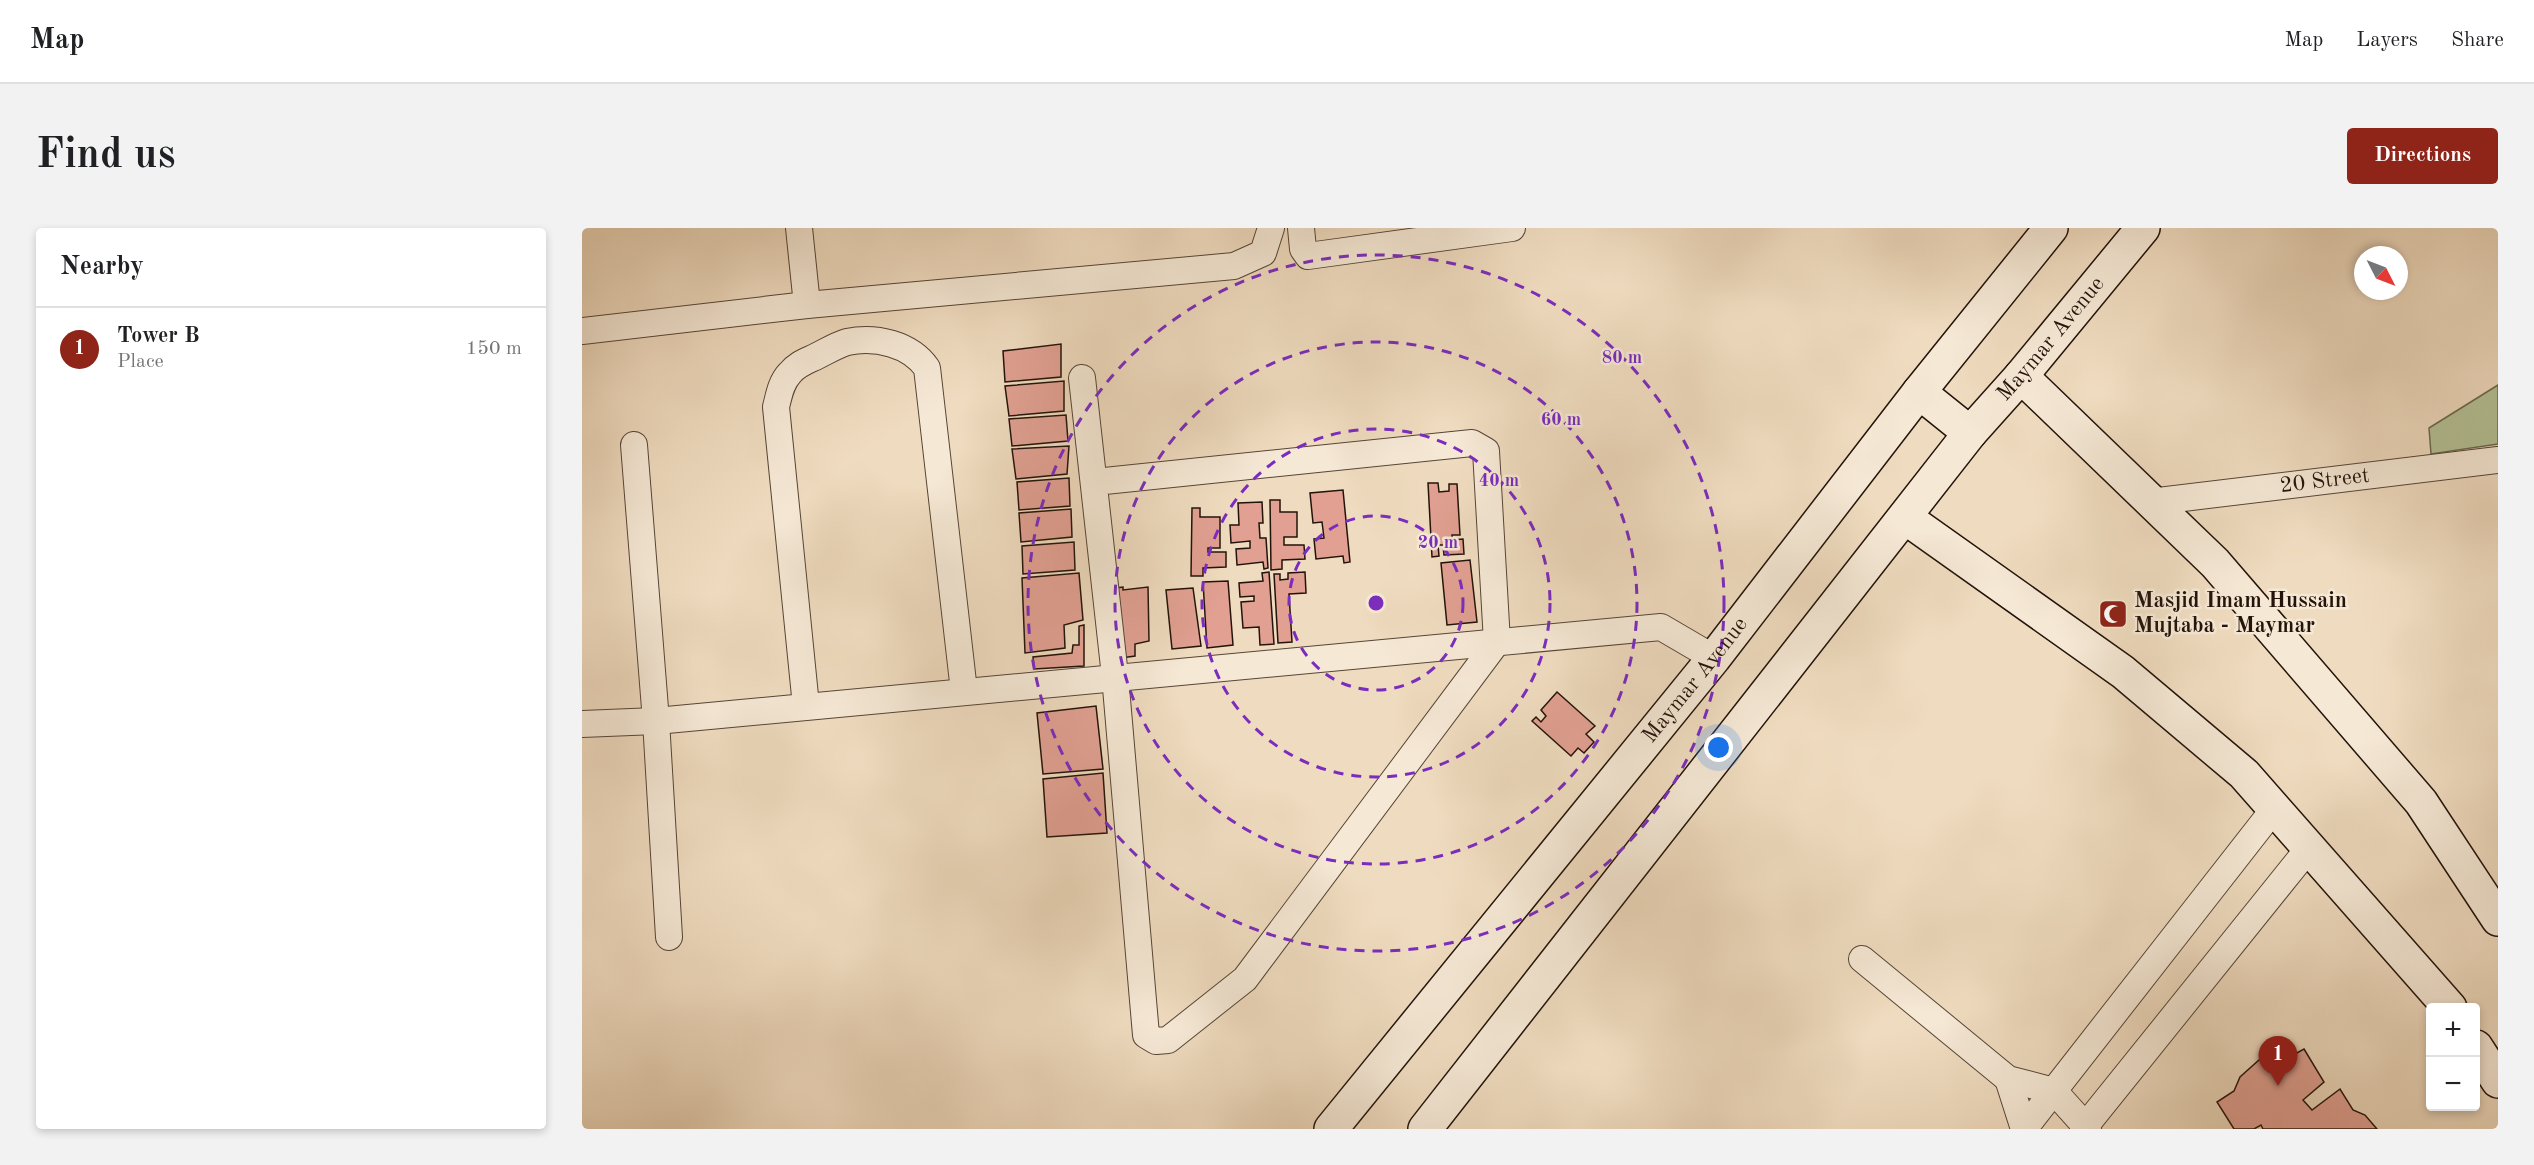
<!DOCTYPE html>
<html lang="en">
<head>
<meta charset="utf-8">
<style>
	:root { --surface:#fff; --page:#f2f2f2; --text:#202124; --muted:#757577; --line:#e0e0e0; --accent:#8f2418 }
	body { margin:0; font-family:"Old Standard TT",serif; background:var(--page); color:var(--text) }
	.controls { position:absolute; right:18px; bottom:18px; display:grid; overflow:hidden; border-radius:6px; box-shadow:0 3px 9px #0003 }
	.controls button { width:54px; height:54px; display:grid; place-items:center; padding:0; border:0; border-bottom:2px solid var(--line); background:var(--surface); color:var(--text); font:30px sans-serif }
	.compass { position:absolute; left:1772px; top:18px; width:54px; height:54px; border-radius:50%; background:var(--surface); box-shadow:0 3px 9px #0003; rotate:132deg }
	.you { position:absolute; left:1137px; top:520px; width:21px; height:21px; margin:-15px; border:4px solid #fff; border-radius:50%; background:#1a73e8; box-shadow:0 0 0 9px #1a73e833 }
	.badge { display:grid; place-items:center; width:39px; height:39px; border-radius:50%; background:var(--accent); color:#fff; font-size:20px; font-weight:700 }
	.pin { position:absolute; translate:-50% -50px; filter:drop-shadow(0 2px 3px #0008) }
	.pin::after { content:''; position:absolute; top:32px; width:21px; height:18px; background:inherit; clip-path:polygon(0 0,100% 0,50% 100%) }
	.list { margin:0; padding:0; list-style:none }
	h2 { display:flex; justify-content:space-between; align-items:center; height:78px; margin:0; padding:0 24px; font-size:26px }
	h2 small { font-size:20px; font-weight:400; color:var(--muted) }
	.list li { display:grid; grid-template-columns:39px 1fr auto; gap:18px; align-items:center; box-sizing:border-box; height:84px; padding:0 24px; border-top:2px solid var(--line) }
	.list b { display:block; font-size:22px; white-space:nowrap }
	.list p { margin:0; font-size:20px; white-space:nowrap; color:var(--muted) }
	.list em { font-size:20px; font-style:normal; color:var(--muted) }
	.map { position:relative; flex:none; width:1916px; height:901px; overflow:hidden; border-radius:6px }
	header { display:flex; align-items:center; gap:36px; box-sizing:border-box; height:84px; padding:0 30px; background:var(--surface); border-bottom:2px solid var(--line) }
	header strong { font-size:28px }
	nav { display:flex; gap:33px; margin-inline-start:auto; font-size:21px }
	.intro { display:flex; align-items:center; justify-content:space-between; box-sizing:border-box; height:144px; padding:0 36px }
	h1 { margin:0; font-size:42px }
	.button { padding:15px 27px; border-radius:6px; background:var(--accent); color:#fff; font-size:21px; font-weight:700 }
	main { display:flex; gap:36px; padding:0 36px }
	aside { flex:1; background:var(--surface); border-radius:6px; box-shadow:0 3px 9px #0003 }
	.map>svg:first-child { display:block }
</style>
</head>
<body>
<header>
<strong>Map</strong>
<nav><a>Map</a><a>Layers</a><a>Share</a></nav>
</header>
<div class="intro"><h1>Find us</h1><a class="button">Directions</a></div>
<main>
<aside>
<h2>Nearby<small></small></h2>
<ul class="list">
<li><span class="badge">1</span><div><b>Tower B</b><p>Place</p></div><em>150 m</em></li>
</ul>
</aside>
<div class="map">
<svg width="1916" height="901" viewBox="0 0 1916 901">
	<rect width="100%" height="100%" fill="#efdbbf"/>
	<filter id="stains"><feTurbulence type="fractalNoise" baseFrequency=".00333" numOctaves="4"/><feColorMatrix values="0 0 0 0 .2 0 0 0 0 .09 0 0 0 0 .02 0 0 0 .5 -.17"/></filter>
	<radialGradient id="worn" r=".72"><stop offset=".6" stop-color="#630" stop-opacity="0"/><stop offset="1" stop-color="#630" stop-opacity=".3"/></radialGradient>
	<path fill="#b4c196" stroke="#6c6a50" stroke-width="1.5" d="M1916 157V216L1849 226 1847 200Z"/>
	<g fill="#e1a092" stroke="#23130a" stroke-width="1.5">
		<path d="M479 116V149L423 154 421 123Z"/>
		<path d="M482 153V183L427 188 423 158Z"/>
		<path d="M484 187 486 213 430 218 427 191Z"/>
		<path d="M487 218 485 246 434 251 430 221Z"/>
		<path d="M487 250 488 278 437 282 435 254Z"/>
		<path d="M846 255H856L857 264 867 263V256H875L878 307H870V312L881 311 882 326 862 327 861 317H856L857 328 850 329Z"/>
		<path d="M761 262 768 334 762 335 761 328 734 331 732 311 742 310 740 294 731 295 728 265Z"/>
		<path d="M688 272H698V284H715V309H702V317H722L723 331 700 332V341L689 342Z"/>
		<path d="M680 274 681 295H677L678 310H684L686 340 682 341 681 334 655 337 654 321 668 320V313L649 315 648 297H657L656 275Z"/>
		<path d="M610 280H618V289H638V320H626V324H644V339L621 340V348H609Z"/>
		<path d="M489 281 490 309 439 314 437 285Z"/>
		<path d="M492 314 493 342 441 346 440 318Z"/>
		<path d="M888 332 895 394 865 397 859 335Z"/>
		<path d="M687 344 692 416 678 417 677 399 661 400 659 374 672 373V368L658 369 657 355 681 353 680 345Z"/>
		<path d="M723 344 724 365 707 366 710 414 696 415 692 346H698V352L706 351V345Z"/>
		<path d="M497 345 501 392 482 397 483 420 443 425 440 350Z"/>
		<path d="M646 353 651 417 625 420 621 354Z"/>
		<path d="M541 359V362L566 359 567 413 553 416V428L539 430 533 360Z"/>
		<path d="M611 360 619 418 590 421 584 362Z"/>
		<path d="M502 397V438L452 441 451 429 490 425 491 417H497V398Z"/>
		<path d="M975 464 1013 498 1004 506 1012 514 1002 525 996 520 989 528 950 493 954 489 959 494 964 488 959 482Z"/>
		<path d="M514 478 521 541 461 546 455 485Z"/>
		<path d="M521 545 525 605 465 609 461 551Z"/>
		<path d="M1722 821 1742 854 1721 872 1730 882 1758 861 1771 882 1783 887 1795 901H1681L1679 897 1672 901H1652L1635 874 1652 863 1658 849 1677 832 1690 831 1700 833Z"/>
	</g>
	<g fill="none" stroke-linecap="round" stroke-linejoin="round">
		<g stroke="#564537" stroke-width="28">
			<g id="street">
				<path d="M217 0 225 77"/>
				<path d="M719 0 721 21 726 28 930 0"/>
				<path d="M0 103 225 77 652 38 681 25 689 0"/>
				<path d="M500 150 533 448 564 807 574 813 586 812 663 751 915 414 904 223 890 215 513 254"/>
				<path d="M52 217 74 493 87 709"/>
				<path id="s1" d="M1568 274 1916 232"/>
				<path d="M224 478 194 179C197 167 199 154 208 145 215 136 225 133 235 128 245 123 255 117 265 114 294 108 328 116 345 140L382 463"/>
				<path d="M0 496 74 493 1079 399 1132 430"/>
				<path d="M1280 731 1426 851 1472 863 1506 901"/>
				<path d="M1426 851 1442 901"/>
				<path d="M1442 901 1692 581"/>
				<path d="M1501 901 1727 620"/>
			</g>
		</g>
		<g stroke="#23130a" stroke-width="36">
			<g id="secondary">
				<path d="M1439 148 1633 335 1839 574 1916 691"/>
				<path d="M1337 164 1388 205"/>
				<path d="M1324 290 1541 444 1662 546 1868 780"/>
				<path d="M1894 819 1916 853"/>
				<path id="s2" d="M749 901 1132 430 1337 164 1469 0"/>
				<path id="s3" d="M843 901 1388 205 1439 148 1561 0"/>
			</g>
		</g>
		<use href="#street" stroke="#f5e8d5" stroke-width="26"/>
		<use href="#secondary" stroke="#f5e8d5" stroke-width="33"/>
	</g>
	<g fill="none" stroke="#7b2cbf" stroke-width="3" stroke-dasharray="10 8">
		<circle cx="794" cy="375" r="87"/>
		<circle cx="794" cy="375" r="174"/>
		<circle cx="794" cy="375" r="261"/>
		<circle cx="794" cy="375" r="348"/>
	</g>
	<defs>
		<g id="mosque-square" transform="scale(1.5)"><rect x="-9" y="-9" width="18" height="18" rx="4" fill="#8f2418" stroke="#f5e8d5"/><path d="M3.5-4.9A6 6 0 1 0 3.5 4.9A5 5 0 1 1 3.5-4.9Z" fill="#fff"/></g>
	</defs>
	<g fill-rule="evenodd">
		<use href="#mosque-square" x="1531" y="386"/>
	</g>
	<g text-anchor="middle" dominant-baseline="central" stroke-width="5" stroke-linejoin="round" paint-order="stroke">
		<g font-size="22" fill="#23130a" stroke="#f5e8d5">
			<text stroke="none"><textPath href="#s3" startOffset="1008">Maymar Avenue</textPath></text>
			<text stroke="none"><textPath href="#s1" startOffset="176">20 Street</textPath></text>
			<text stroke="none"><textPath href="#s2" startOffset="578">Maymar Avenue</textPath></text>
		</g>
		<g font-size="22" font-weight="bold" fill="#23130a" stroke="#f5e8d5" text-anchor="start">
			<text x="1552" y="373">Masjid Imam Hussain<tspan x="1552" dy="25">Mujtaba - Maymar</tspan></text>
		</g>
	</g>
	<circle cx="794" cy="375" r="9" fill="#7b2cbf" stroke="#f5e8d5" stroke-width="3"/>
	<g font-size="18" text-anchor="middle" font-weight="bold" fill="#7b2cbf" stroke="#f5e8d5" stroke-width="5" stroke-linejoin="round" paint-order="stroke">
		<text x="1040" y="135">80 m</text>
		<text x="979" y="197">60 m</text>
		<text x="917" y="258">40 m</text>
		<text x="856" y="320">20 m</text>
	</g>
	<rect width="100%" height="100%" filter="url(#stains)"/>
	<rect width="100%" height="100%" fill="url(#worn)"/>
</svg>
<div class="controls">
<button>+</button>
<button>−</button>
</div>
<svg class="compass" viewBox="-18 -18 36 36"><path d="M0-13l5 13h-10z" fill="#e53935"/><path d="M0 13l5-13h-10z" fill="#757577"/></svg>
<div class="you"></div>
<div class="pin badge" style="left:1696px;top:858px">1</div>
</div>
</main>
</body>
</html>
